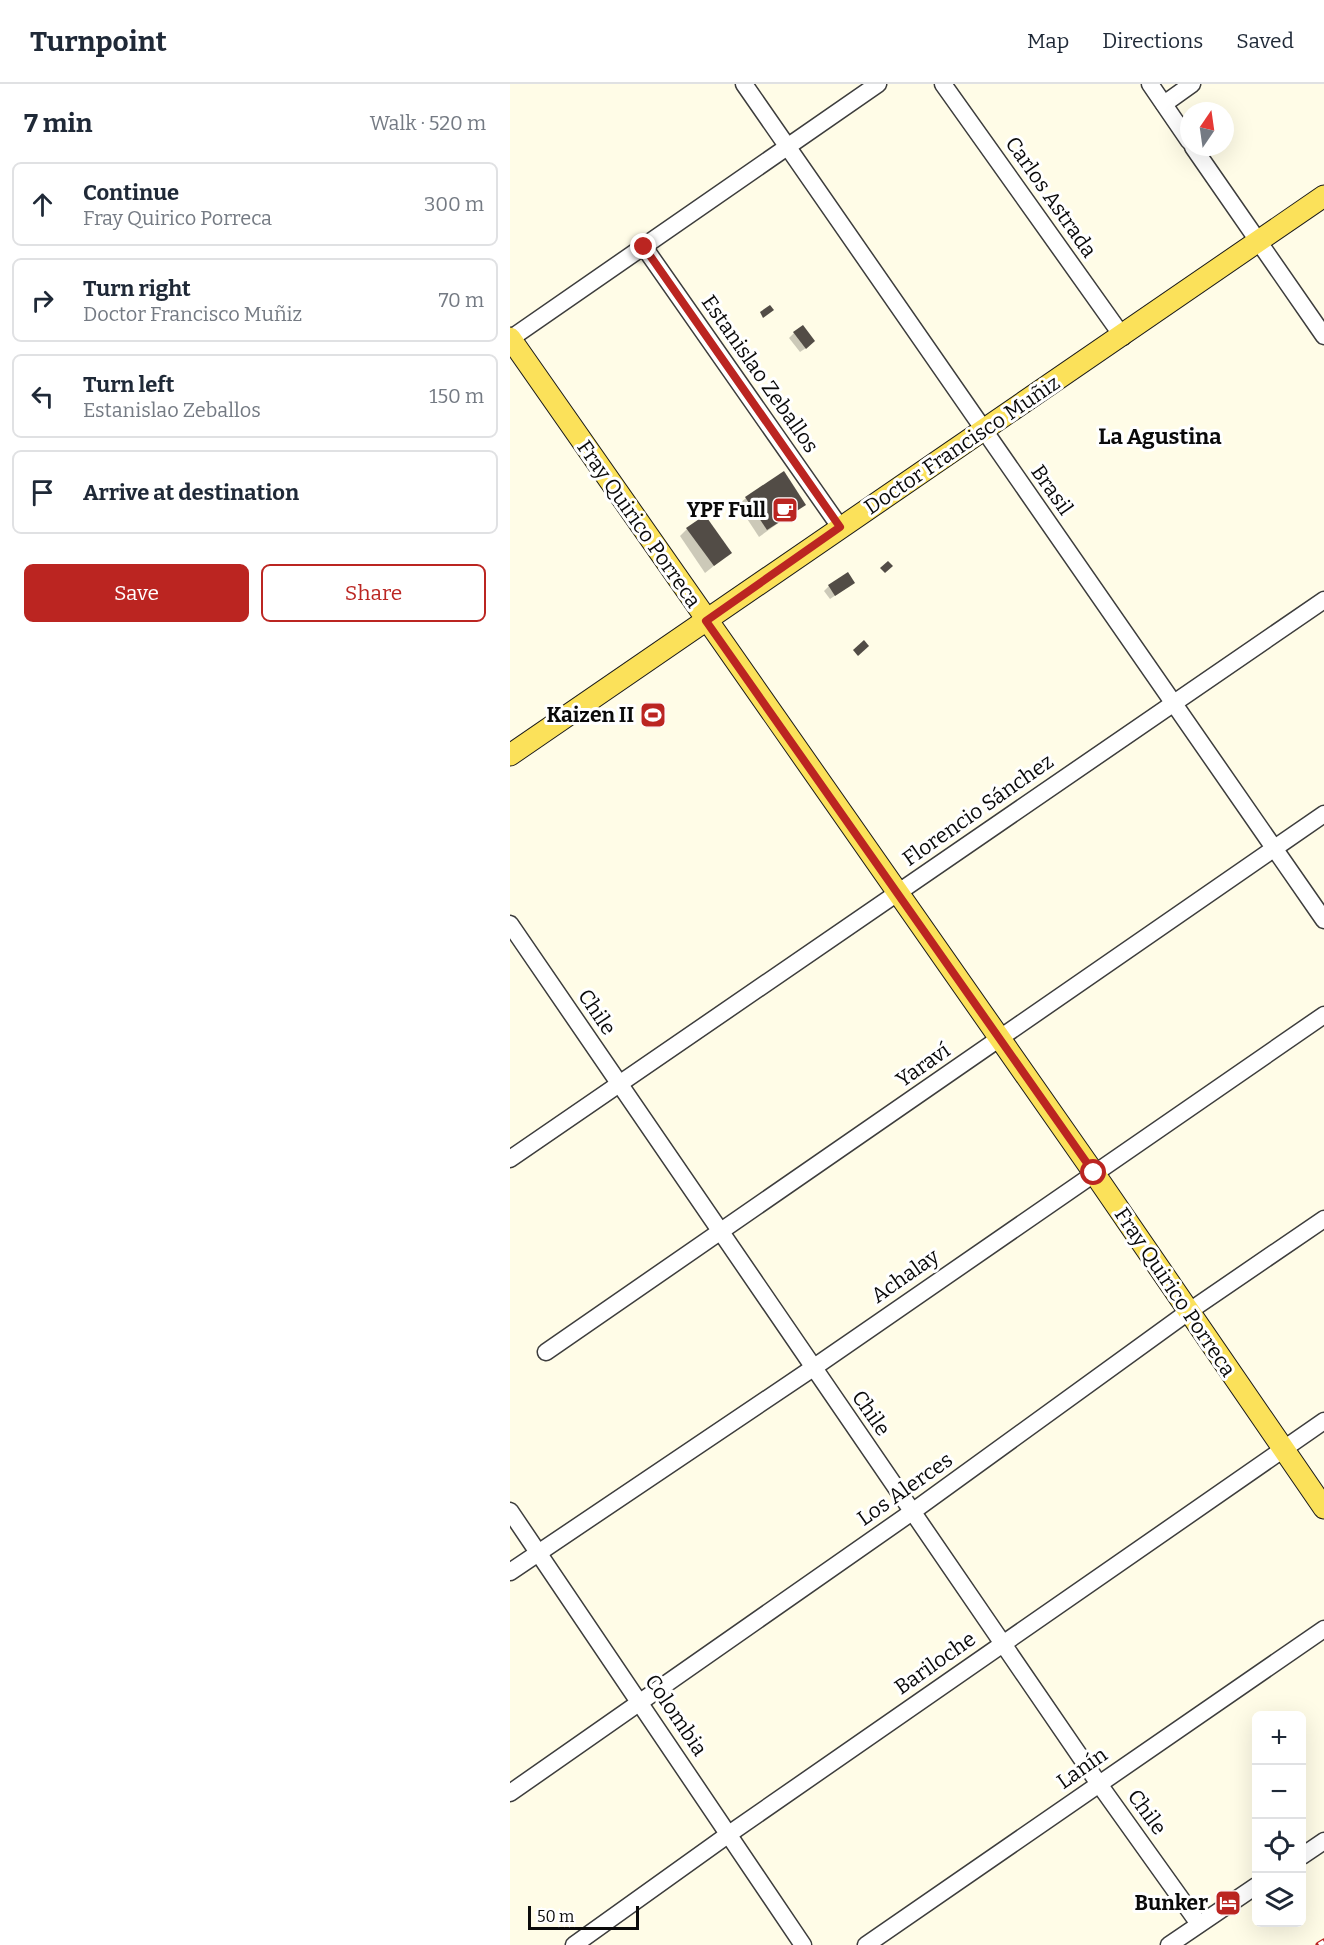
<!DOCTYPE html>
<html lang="en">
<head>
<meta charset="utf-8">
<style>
	:root { --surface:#fff; --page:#f2f2f3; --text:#1f2937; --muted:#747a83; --line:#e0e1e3; --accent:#bb2521 }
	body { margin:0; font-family:Bitter,serif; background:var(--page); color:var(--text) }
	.controls { position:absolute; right:18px; bottom:18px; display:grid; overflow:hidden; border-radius:9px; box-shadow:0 6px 24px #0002 }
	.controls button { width:54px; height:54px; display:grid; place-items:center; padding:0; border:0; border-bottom:2px solid var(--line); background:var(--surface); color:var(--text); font:30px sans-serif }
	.compass { position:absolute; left:670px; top:18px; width:54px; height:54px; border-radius:50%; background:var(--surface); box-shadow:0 6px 24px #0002; rotate:13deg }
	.scale { position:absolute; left:18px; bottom:15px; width:111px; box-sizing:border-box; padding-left:6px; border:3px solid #0a0a0a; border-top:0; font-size:16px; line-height:21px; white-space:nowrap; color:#0a0a0a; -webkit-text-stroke:4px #fff; paint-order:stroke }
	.stop { position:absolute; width:18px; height:18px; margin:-14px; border:4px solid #bb2521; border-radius:50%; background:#fff }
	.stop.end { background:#bb2521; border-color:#fff; box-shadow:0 2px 6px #0008 }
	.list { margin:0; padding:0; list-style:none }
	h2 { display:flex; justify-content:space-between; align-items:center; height:78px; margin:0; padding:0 24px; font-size:26px }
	h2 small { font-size:20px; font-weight:400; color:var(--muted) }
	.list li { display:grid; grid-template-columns:39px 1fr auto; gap:18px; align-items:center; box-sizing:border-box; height:84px; margin:0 12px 12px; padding:0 12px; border:2px solid var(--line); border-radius:9px }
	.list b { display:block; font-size:22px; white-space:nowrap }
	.list p { margin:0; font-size:20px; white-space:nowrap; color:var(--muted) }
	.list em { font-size:20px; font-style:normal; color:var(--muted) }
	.actions { display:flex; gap:12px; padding:18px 24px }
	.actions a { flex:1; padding:14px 0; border:2px solid var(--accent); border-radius:9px; text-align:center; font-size:21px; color:var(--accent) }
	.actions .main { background:var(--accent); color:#fff }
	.icon { flex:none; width:33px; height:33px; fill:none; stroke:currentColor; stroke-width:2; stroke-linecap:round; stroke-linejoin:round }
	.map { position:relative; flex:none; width:814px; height:1861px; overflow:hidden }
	header { display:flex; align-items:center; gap:36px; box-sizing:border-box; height:84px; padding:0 30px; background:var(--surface); border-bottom:2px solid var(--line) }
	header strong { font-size:28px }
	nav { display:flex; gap:33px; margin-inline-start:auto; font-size:21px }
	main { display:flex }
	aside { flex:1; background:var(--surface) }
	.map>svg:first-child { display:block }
</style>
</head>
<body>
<header>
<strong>Turnpoint</strong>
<nav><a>Map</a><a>Directions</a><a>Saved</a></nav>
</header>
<main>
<aside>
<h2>7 min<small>Walk · 520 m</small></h2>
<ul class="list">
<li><svg class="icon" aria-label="ahead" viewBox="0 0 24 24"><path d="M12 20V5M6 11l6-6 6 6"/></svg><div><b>Continue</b><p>Fray Quirico Porreca</p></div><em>300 m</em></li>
<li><svg class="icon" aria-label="right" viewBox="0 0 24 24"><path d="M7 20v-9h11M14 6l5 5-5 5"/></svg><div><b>Turn right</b><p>Doctor Francisco Muñiz</p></div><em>70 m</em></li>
<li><svg class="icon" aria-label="left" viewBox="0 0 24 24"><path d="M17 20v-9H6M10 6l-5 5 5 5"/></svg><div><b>Turn left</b><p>Estanislao Zeballos</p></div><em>150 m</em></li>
<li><svg class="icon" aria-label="arrive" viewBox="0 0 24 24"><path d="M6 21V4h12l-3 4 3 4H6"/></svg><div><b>Arrive at destination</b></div></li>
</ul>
<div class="actions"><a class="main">Save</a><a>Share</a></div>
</aside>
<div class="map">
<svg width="814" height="1861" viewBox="0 0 814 1861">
	<rect width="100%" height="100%" fill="#fffce7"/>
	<g fill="#0003">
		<path d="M284 249 299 262 290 268 279 254Z"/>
		<path d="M236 414 295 420 249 453 228 421Z"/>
		<path d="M177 445 220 469 195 489 170 452Z"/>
		<path d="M319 502 338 503 320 515 314 507Z"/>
	</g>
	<g fill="#524c46">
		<path d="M260 221 264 226 253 234 250 228Z"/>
		<path d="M293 241 305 257 296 265 283 248Z"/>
		<path d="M274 387 296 421 257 446 235 413Z"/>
		<path d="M195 431 222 469 204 482 176 444Z"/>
		<path d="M378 477 383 482 375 489 370 484Z"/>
		<path d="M338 488 345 499 325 512 318 501Z"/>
		<path d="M354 556 359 562 348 572 343 566Z"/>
	</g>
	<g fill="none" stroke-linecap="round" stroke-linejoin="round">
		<g stroke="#3d3d3d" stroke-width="19">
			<g id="minor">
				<path d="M234 0 814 836"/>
				<path d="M433 0 613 253"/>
				<path d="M640 0 679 57"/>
				<path d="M654 20 682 0"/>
				<path d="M683 63 814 252"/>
				<path d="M134 163 330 443"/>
				<path d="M0 255 368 0"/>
				<path d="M0 840 589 1700 689 1840"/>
				<path d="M0 1075 814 516"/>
				<path d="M36 1268 814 730"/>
				<path d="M0 1427 293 1861"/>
				<path d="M0 1488 303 1284 814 931"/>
				<path d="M0 1709 402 1428 678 1228 814 1135"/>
				<path d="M792 1772 814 1757"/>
				<path d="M64 1861 219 1750 814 1337"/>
				<path d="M356 1861 814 1545"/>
				<path d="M659 1861 746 1802"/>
			</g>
		</g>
		<g stroke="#1b1b1b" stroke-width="23">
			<g id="major">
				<path d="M0 254 584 1089 814 1424"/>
				<path d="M0 671 814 112"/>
			</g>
		</g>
		<use href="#minor" stroke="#fff" stroke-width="16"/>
		<use href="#major" stroke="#fbe15a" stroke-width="21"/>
		<g stroke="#bb2521" stroke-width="7">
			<path id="rail" d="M809 1861 814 1858"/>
		</g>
		<use href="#rail" stroke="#fff" stroke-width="4.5" stroke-dasharray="14" stroke-linecap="butt"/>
	</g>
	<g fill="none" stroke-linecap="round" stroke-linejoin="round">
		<path stroke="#bb2521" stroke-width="8" d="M134 163 330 443 196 537 584 1089"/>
	</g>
	<defs>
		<g id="cafe-square" transform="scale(1.35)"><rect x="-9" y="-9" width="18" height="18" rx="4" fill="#bb2521" stroke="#fff"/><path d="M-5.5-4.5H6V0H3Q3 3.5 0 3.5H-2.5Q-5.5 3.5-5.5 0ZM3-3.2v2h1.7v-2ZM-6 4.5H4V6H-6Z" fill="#fff"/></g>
		<g id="stadium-square" transform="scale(1.35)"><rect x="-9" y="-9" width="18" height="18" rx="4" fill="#bb2521" stroke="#fff"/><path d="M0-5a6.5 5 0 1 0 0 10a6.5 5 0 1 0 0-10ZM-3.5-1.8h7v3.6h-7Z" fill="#fff"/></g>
		<g id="hotel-square" transform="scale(1.35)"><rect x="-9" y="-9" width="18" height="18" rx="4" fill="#bb2521" stroke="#fff"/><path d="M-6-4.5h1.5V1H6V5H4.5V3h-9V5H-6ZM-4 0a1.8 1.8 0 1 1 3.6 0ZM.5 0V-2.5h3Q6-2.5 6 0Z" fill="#fff"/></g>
	</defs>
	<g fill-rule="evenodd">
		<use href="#cafe-square" x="275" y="426"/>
		<use href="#stadium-square" x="143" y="631"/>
		<use href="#hotel-square" x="718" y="1819"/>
	</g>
	<g text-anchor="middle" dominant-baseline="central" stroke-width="6" stroke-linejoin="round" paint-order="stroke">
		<g font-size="21" fill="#0a0a0a" stroke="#fff">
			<text transform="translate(541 113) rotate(55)">Carlos Astrada</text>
			<text transform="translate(250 290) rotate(55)">Estanislao Zeballos</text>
			<text transform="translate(452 361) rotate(-34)">Doctor Francisco Muñiz</text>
			<text transform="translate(542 406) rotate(55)">Brasil</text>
			<text transform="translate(129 440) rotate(55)">Fray Quirico Porreca</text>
			<text transform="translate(468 726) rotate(-35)">Florencio Sánchez</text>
			<text transform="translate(87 928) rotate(56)">Chile</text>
			<text transform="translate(413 981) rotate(-35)">Yaraví</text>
			<text transform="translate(395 1192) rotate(-35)">Achalay</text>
			<text transform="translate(665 1208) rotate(56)">Fray Quirico Porreca</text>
			<text transform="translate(361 1329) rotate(55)">Chile</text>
			<text transform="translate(395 1405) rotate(-35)">Los Alerces</text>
			<text transform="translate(425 1579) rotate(-35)">Bariloche</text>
			<text transform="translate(166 1631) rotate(56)">Colombia</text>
			<text transform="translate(572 1684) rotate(-35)">Lanín</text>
			<text transform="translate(637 1728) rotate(54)">Chile</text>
		</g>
		<g font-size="21" font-weight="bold" fill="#0a0a0a" stroke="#fff" text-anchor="end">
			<text x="256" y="426">YPF Full</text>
			<text x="124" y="631">Kaizen II</text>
			<text x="698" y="1819">Bunker</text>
		</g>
		<g font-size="22" font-weight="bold" fill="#0a0a0a" stroke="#fff">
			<text x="650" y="352">La Agustina</text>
		</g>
	</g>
</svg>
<div class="controls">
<button>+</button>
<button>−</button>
<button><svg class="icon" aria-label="locate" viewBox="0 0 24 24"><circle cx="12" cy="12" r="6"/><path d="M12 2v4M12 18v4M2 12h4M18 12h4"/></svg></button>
<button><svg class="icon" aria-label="layers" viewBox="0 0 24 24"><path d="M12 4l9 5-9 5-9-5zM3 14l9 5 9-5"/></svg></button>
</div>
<svg class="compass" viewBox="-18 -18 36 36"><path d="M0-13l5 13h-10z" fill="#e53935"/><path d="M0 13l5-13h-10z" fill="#747a83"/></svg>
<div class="scale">50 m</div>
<div class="stop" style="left:584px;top:1089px"></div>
<div class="stop end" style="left:134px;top:163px"></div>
</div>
</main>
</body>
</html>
